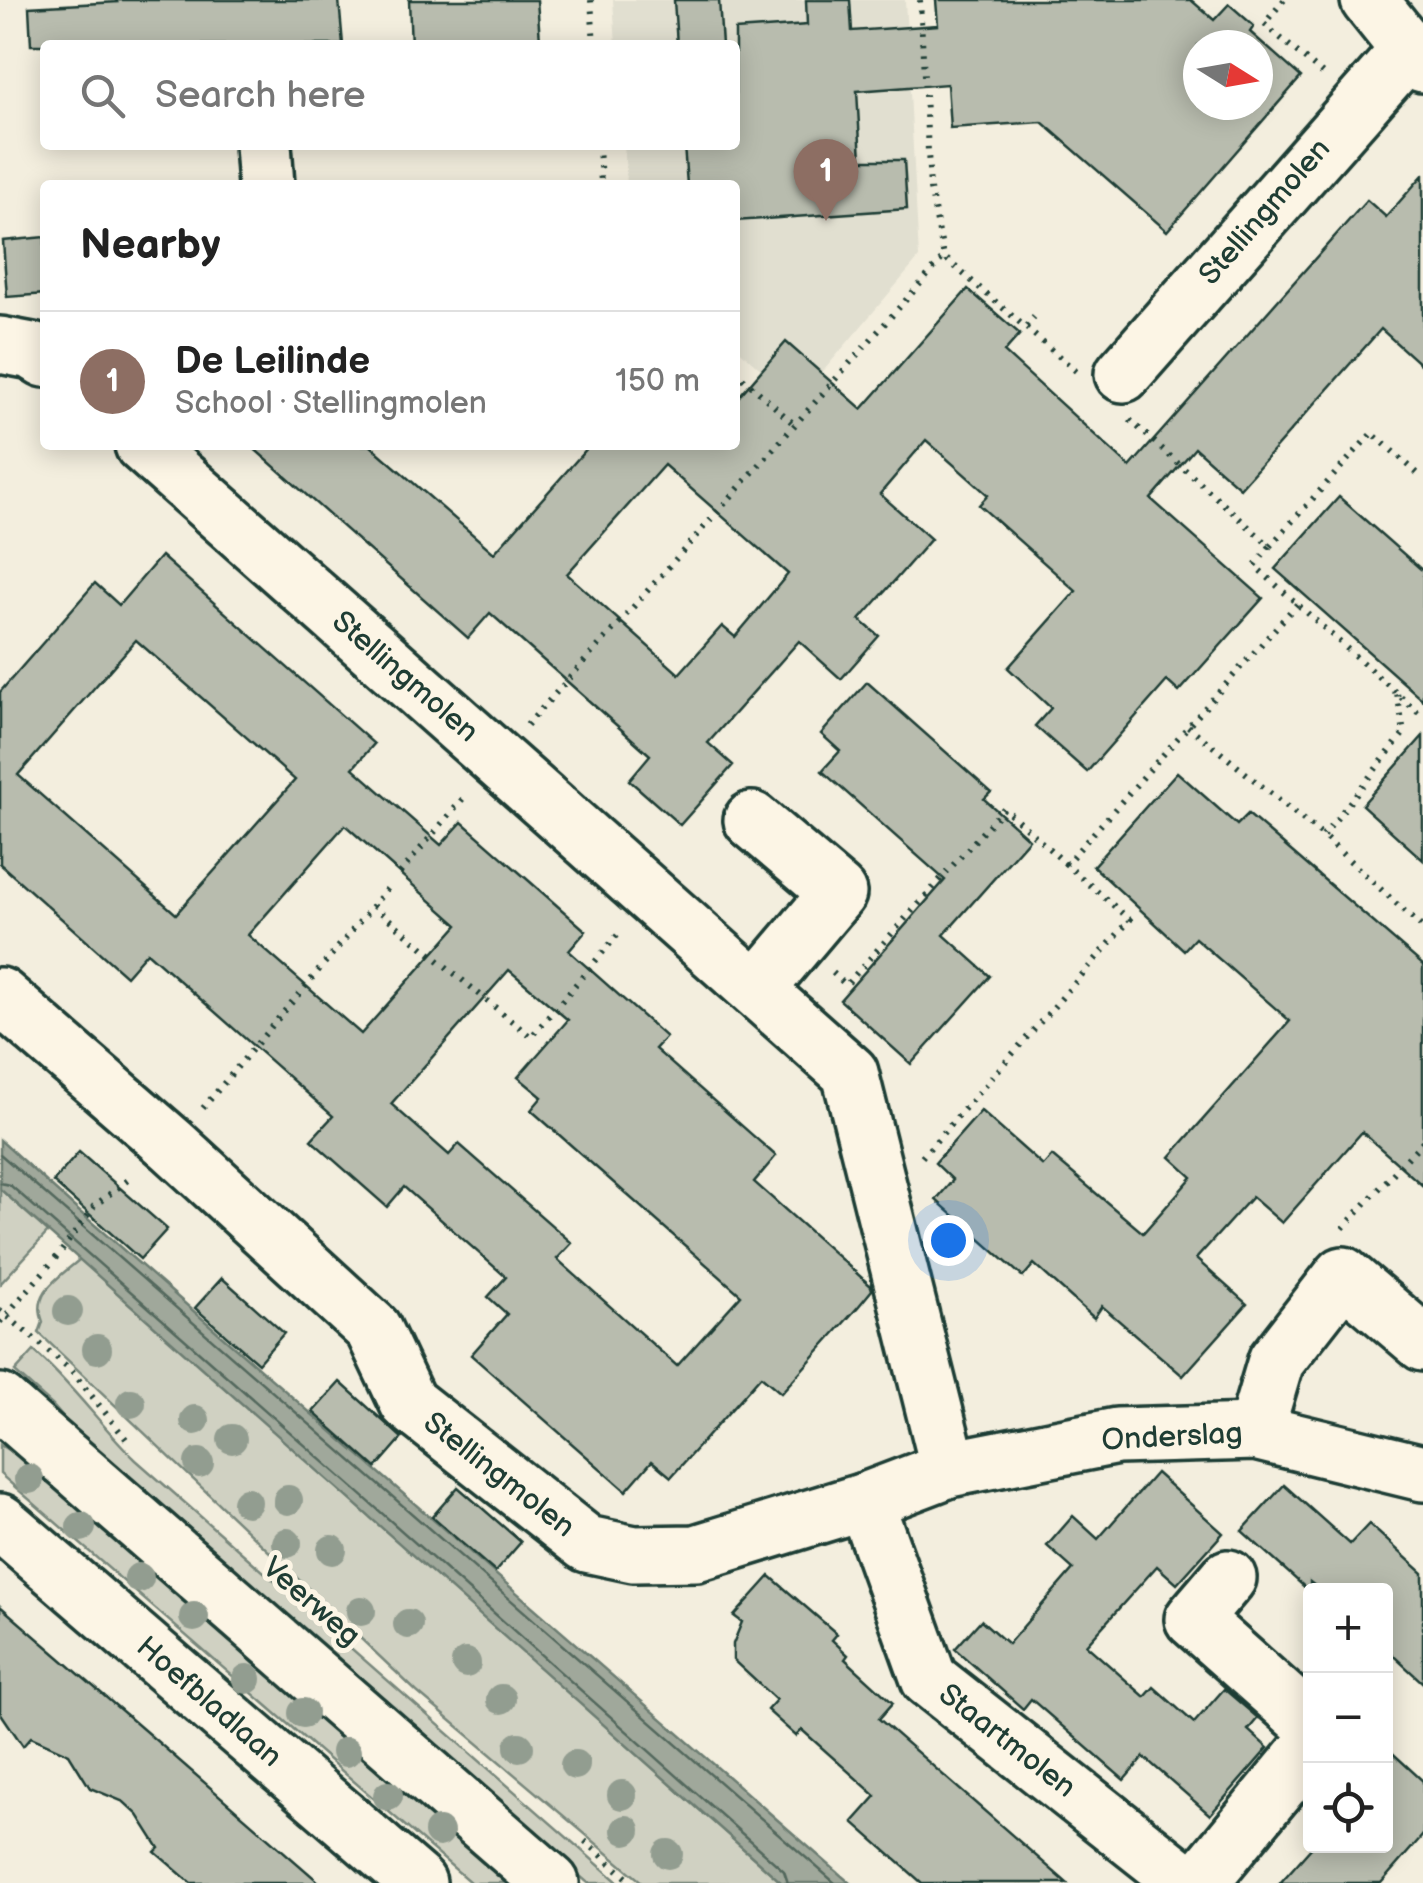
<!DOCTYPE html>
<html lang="en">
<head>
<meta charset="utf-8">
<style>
	:root { --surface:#fff; --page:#f2f2f2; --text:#222; --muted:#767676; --line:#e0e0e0; --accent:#c8321e }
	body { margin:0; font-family:"Balsamiq Sans",sans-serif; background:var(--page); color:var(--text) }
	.controls { position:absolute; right:30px; bottom:30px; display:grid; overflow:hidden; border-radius:10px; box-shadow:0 5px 25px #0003 }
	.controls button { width:90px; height:90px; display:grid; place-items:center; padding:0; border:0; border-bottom:2px solid var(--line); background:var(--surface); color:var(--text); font:50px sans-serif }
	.compass { position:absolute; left:1183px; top:30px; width:90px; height:90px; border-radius:50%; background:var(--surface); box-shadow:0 5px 25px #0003; rotate:101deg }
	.you { position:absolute; left:948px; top:1240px; width:35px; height:35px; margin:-25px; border:8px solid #fff; border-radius:50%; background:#1a73e8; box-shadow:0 0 0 15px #1a73e833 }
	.badge { display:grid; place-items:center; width:65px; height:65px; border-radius:50%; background:var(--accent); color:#fff; font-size:32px; font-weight:700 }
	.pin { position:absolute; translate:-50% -82px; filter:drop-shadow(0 2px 5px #0008) }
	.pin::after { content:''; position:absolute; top:52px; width:35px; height:30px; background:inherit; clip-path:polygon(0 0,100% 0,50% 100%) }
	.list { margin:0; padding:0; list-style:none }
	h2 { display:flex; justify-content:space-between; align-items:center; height:130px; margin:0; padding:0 40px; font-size:42px }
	h2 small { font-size:32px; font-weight:400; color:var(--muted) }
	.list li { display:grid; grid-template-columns:65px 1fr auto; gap:30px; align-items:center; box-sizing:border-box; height:140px; padding:0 40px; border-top:2px solid var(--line) }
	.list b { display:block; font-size:38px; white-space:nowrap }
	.list p { margin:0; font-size:32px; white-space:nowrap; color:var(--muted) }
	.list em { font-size:32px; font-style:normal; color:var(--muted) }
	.icon { flex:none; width:55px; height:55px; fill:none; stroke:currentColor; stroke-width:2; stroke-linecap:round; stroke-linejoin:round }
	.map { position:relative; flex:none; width:1423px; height:1883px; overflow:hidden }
	.search { position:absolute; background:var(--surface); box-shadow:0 5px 25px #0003; left:40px; top:40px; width:700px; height:110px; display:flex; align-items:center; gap:25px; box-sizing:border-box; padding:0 35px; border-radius:10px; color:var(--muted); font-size:38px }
	.panel { position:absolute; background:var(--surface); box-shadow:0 5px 25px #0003; left:40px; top:180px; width:700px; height:270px; border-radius:10px }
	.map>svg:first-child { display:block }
</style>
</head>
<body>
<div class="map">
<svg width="1423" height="1883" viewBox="0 0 1423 1883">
	<rect width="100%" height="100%" fill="#f3eede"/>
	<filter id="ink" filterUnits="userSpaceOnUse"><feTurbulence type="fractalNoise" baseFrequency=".01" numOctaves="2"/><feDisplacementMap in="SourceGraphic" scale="20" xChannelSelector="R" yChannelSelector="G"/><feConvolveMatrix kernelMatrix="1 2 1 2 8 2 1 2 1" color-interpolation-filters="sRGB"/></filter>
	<g filter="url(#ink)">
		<path fill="#e1dfd0" d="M613 0H905L919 258 797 402 735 346V185H627L624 145H735V45H616Z"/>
		<g fill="#d0d1c2" stroke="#78877b" stroke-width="2.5">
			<path d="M0 1189 48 1232 0 1284Z"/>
			<path d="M80 1259 782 1883H643L417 1692 39 1333 43 1322C31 1292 60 1277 80 1259Z"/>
			<path d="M34 1351C72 1384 100 1425 136 1460L619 1883H588L112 1469 91 1450 53 1406 15 1372Z"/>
			<path d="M0 1445 58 1481 519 1883H471L0 1474Z"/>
		</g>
		<path fill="#a0a89b" stroke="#6c7d72" stroke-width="2.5" d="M0 1140 73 1206 850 1883H782L0 1189Z"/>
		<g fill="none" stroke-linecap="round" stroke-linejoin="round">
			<g stroke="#53685d" stroke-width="2.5">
				<path d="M0 1154 835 1883"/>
				<path d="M0 1183 10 1185C269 1412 527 1642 784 1871L788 1883"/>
			</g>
		</g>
		<g fill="#b8bcae" stroke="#1f3d34" stroke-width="2.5" fill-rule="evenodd">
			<path d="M116 0H339L343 45H31L29 7 117 2Z"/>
			<path d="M409 0H537L540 40 482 45H411Z"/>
			<path d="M674 0H719L722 45H677Z"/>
			<path d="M806 0H850L852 31 938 25 936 0H1191L1214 20 1229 4 1254 26 1250 32 1301 77 1167 231 1042 122 950 128 947 84 857 91 861 160H904L907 209 735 221V185H687L684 145H735V30L807 25ZM1198 45H1258V105H1198Z"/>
			<path d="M1423 175V367L1381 329 1240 488 1195 448 1151 499 1263 598 1179 692 1167 681 1087 772 1035 726 1051 708 1008 668 1076 591 979 505 988 495 926 440 880 494 931 539 860 620 879 636 841 679 799 641 708 743 733 765 680 825 629 780 650 755 490 613 468 638 250 445H370L494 553 590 445H735V401L786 342 862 409 968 289 1020 334 1004 352 1130 467 1367 200 1386 217ZM664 465 788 574 735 637 722 626 679 674 567 574Z"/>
			<path d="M45 237V294L7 297 3 241Z"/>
			<path d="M1339 497 1423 571V700L1275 569Z"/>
			<path d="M161 556 374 744 353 768 441 845 462 822 586 931 569 951 666 1037 655 1049 776 1156 754 1182 871 1286 872 1290 858 1307 781 1393 761 1376 671 1477 652 1461 626 1491 471 1355 507 1314 488 1297 506 1277 404 1187 387 1207 311 1140 333 1116 147 952 126 976 0 864V692L95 583 119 605ZM136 640 295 780 176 914 18 775ZM345 825 458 925 361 1034 248 935ZM509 970 568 1020 518 1077 542 1097 531 1110 741 1295 677 1366 557 1259 572 1243 459 1144 449 1155 391 1104Z"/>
			<path d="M867 682 991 792 984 799 1029 839 944 935 990 976 911 1064 840 1000 945 880 822 771 840 751 821 734Z"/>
			<path d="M1423 736V860L1362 805Z"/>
			<path d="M1177 772 1237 825 1248 814 1423 965V1186L1362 1132 1282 1223 1252 1197 1196 1259 1247 1304 1183 1376 1102 1306 1094 1318 1034 1264 1023 1277 936 1200 953 1180 935 1163 981 1111 1043 1166 1052 1156 1143 1233 1192 1177 1170 1157 1290 1021 1195 938 1184 950 1093 866Z"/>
			<path d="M79 1152 167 1229 140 1259 53 1182Z"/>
			<path d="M222 1278 284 1333 258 1363 195 1308Z"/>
			<path d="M340 1382 402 1438 376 1468 313 1412Z"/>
			<path d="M1156 1473 1223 1533 1177 1584 1157 1566 1086 1645 1145 1697 1154 1687 1194 1723 1224 1689 1258 1718 1248 1730 1268 1748 1210 1815 1144 1757 1124 1780 1031 1699 1023 1709 955 1649 981 1620 1008 1644 1073 1569 1047 1546 1073 1516 1098 1539Z"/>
			<path d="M1284 1485 1350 1544 1369 1524 1423 1573V1683L1386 1649V1590H1320L1310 1582V1592L1242 1531Z"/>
			<path d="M458 1487 521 1542 495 1572 432 1517Z"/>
			<path d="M770 1576 837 1634 832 1640 848 1655 845 1659 893 1703 879 1719 1067 1883H922L853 1822 876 1796 802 1730 796 1736 767 1710 776 1700 733 1660V1644L742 1622 734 1616Z"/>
			<path d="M0 1606 159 1743 320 1883H191L155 1852 159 1848 138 1815 124 1802 90 1788 69 1754 31 1737 23 1746 0 1712Z"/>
			<path d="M1386 1747 1423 1781V1835L1381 1883H1280L1313 1846H1386Z"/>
		</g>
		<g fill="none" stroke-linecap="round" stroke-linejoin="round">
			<g stroke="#1f3d34" stroke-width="62">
				<g id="minor">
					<path d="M1369 0 1409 50 1423 64"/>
					<path d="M263 145 266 185"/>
					<path d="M0 345 32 351 45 359"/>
					<path d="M1123 374 1409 50"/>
					<path d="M143 445 850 1073 949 1469"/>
					<path d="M752 820 838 893 757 989"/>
					<path d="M0 996 172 1145 373 1329 408 1403 587 1544 634 1554 696 1553 865 1501 949 1469 1117 1436 1255 1432 1423 1473"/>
					<path d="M0 1402 551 1883"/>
					<path d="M1255 1432 1276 1361 1343 1275 1423 1343"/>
					<path d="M865 1501 929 1679 1187 1883"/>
					<path d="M0 1522 418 1883"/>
					<path d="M1228 1578 1193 1619 1310 1723"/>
					<path d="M1199 1883 1310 1748"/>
				</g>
			</g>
			<g stroke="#1f3d34" stroke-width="6" stroke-dasharray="2.5 8" stroke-linecap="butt">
				<path d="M591 0 594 45"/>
				<path d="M920 0 930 189 944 257 1077 372"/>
				<path d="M1284 0 1264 24 1323 74"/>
				<path d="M599 145 601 185"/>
				<path d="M1026 326 1034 317"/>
				<path d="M735 371 795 425"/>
				<path d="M1130 420 1270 546 1255 566 1423 717"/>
				<path d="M1270 546 1372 433 1423 478"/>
				<path d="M626 615 944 257"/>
				<path d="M527 725 620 622"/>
				<path d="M1188 726 1323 836 1423 928"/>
				<path d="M1323 836 1404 733 1397 693"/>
				<path d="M400 873 466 795"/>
				<path d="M373 906 531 1037 621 931"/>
				<path d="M833 973 846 985 1004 808 1066 864"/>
				<path d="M203 1108 387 889"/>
				<path d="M922 1157 1130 920 1066 864 1297 604"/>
				<path d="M1343 1228 1423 1141"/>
				<path d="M0 1310 71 1370 131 1445"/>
				<path d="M0 1322 60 1253 94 1206 133 1176"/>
				<path d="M585 1841 633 1883"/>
			</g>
			<use href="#minor" stroke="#fcf5e5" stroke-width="55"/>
		</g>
		<g fill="#929d90">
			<circle cx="68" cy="1311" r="15"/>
			<circle cx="97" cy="1349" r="15"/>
			<circle cx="131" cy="1403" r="15"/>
			<circle cx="195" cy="1420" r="15"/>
			<circle cx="232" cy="1439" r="15"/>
			<circle cx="199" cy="1463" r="15"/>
			<circle cx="29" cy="1479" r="15"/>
			<circle cx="288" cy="1500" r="15"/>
			<circle cx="247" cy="1502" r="15"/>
			<circle cx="81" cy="1527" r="15"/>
			<circle cx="287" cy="1543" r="15"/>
			<circle cx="332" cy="1550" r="15"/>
			<circle cx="139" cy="1578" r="15"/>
			<circle cx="361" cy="1611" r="15"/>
			<circle cx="194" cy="1617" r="15"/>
			<circle cx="408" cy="1624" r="15"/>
			<circle cx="466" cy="1663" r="15"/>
			<circle cx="247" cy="1679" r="15"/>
			<circle cx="501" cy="1699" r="15"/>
			<circle cx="303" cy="1713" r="15"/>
			<circle cx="519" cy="1747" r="15"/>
			<circle cx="346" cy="1752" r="15"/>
			<circle cx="575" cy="1765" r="15"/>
			<circle cx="622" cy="1795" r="15"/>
			<circle cx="388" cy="1796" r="15"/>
			<circle cx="626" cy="1830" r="15"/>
			<circle cx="439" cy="1832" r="15"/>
			<circle cx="668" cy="1854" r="15"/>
		</g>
	</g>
	<g text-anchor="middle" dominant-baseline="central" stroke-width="10" stroke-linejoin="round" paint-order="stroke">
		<g font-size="30" fill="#1f3d34" stroke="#fcf5e5">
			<text transform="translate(1265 212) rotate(-49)">Stellingmolen</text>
			<text transform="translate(405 677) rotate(41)">Stellingmolen</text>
			<text transform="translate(1172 1437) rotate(-3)">Onderslag</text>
			<text transform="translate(499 1475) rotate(38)">Stellingmolen</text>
			<text transform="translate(311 1602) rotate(41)">Veerweg</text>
			<text transform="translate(209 1702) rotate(41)">Hoefbladlaan</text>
			<text transform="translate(1007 1741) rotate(38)">Staartmolen</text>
		</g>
	</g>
</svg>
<div class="controls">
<button>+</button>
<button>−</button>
<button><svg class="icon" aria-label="locate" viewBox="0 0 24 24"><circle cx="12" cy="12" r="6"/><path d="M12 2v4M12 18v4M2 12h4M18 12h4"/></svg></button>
</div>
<svg class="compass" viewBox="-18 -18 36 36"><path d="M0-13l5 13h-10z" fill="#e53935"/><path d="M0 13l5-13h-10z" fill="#767676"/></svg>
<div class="you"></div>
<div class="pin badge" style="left:826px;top:221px;background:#8d6e63">1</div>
<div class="search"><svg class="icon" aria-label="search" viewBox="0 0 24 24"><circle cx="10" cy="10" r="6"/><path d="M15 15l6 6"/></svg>Search here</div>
<section class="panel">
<h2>Nearby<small></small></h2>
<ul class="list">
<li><span class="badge" style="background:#8d6e63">1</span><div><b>De Leilinde</b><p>School · Stellingmolen</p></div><em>150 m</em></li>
</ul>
</section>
</div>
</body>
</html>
